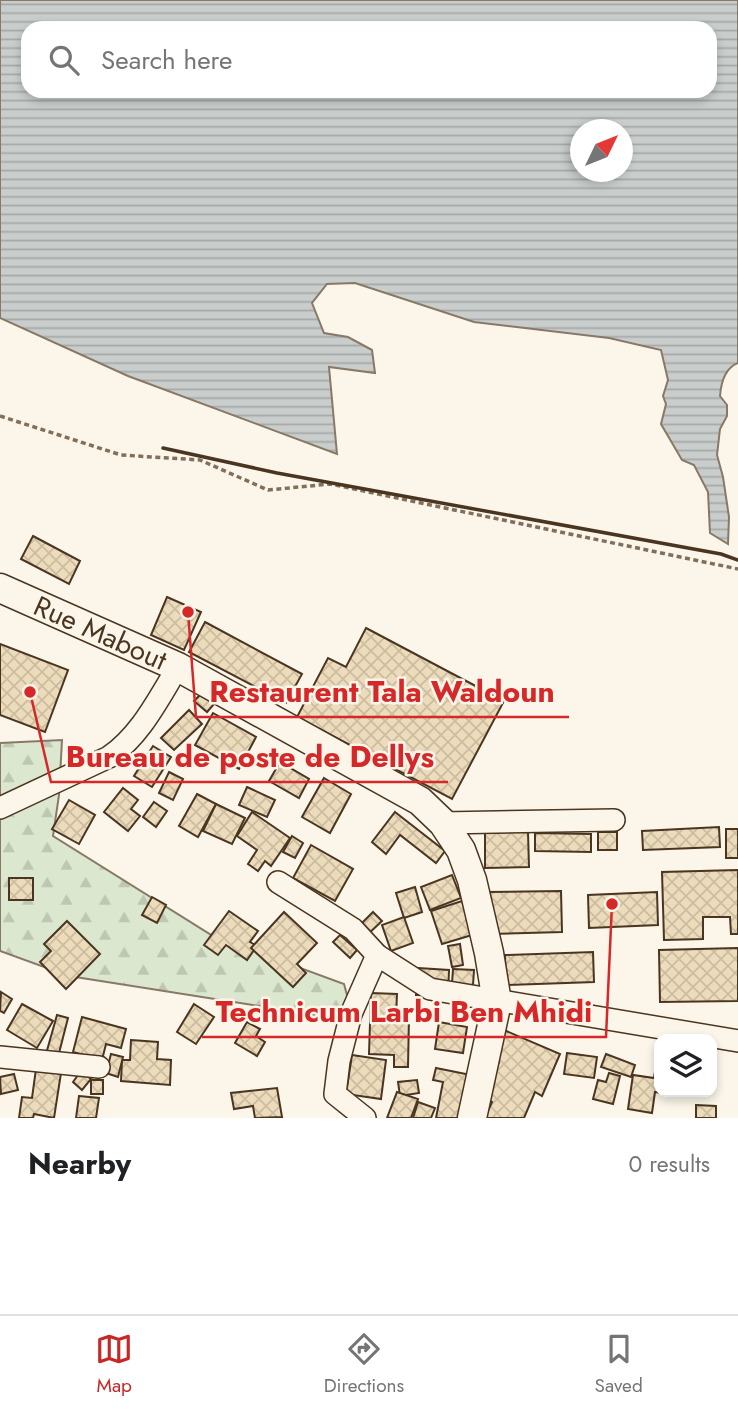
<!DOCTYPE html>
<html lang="en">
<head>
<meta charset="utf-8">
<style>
	:root { --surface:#fff; --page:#f6f6f6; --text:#202124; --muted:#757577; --line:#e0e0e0; --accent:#c62828 }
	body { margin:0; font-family:Jost,sans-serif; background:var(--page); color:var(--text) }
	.controls { position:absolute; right:21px; bottom:21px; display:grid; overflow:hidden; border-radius:14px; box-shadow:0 4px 10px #0003 }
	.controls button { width:63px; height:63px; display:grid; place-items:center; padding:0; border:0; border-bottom:2px solid var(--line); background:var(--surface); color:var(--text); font:35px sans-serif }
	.compass { position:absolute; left:570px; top:119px; width:63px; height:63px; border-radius:50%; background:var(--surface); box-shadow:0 4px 10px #0003; rotate:47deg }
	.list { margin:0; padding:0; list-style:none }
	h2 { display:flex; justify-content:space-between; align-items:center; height:91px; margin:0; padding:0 28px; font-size:30px }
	h2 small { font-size:23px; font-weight:400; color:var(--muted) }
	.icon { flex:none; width:38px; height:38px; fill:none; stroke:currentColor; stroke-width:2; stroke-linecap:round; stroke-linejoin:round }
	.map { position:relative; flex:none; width:738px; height:1118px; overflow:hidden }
	.search { position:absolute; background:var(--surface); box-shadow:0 4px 10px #0003; left:21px; right:21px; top:21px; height:77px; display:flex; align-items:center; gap:18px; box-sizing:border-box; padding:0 24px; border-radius:21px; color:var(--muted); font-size:26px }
	.sheet { height:196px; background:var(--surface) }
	nav { display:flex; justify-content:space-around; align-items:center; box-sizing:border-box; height:98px; border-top:2px solid var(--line); background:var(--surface); font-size:19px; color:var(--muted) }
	nav a { display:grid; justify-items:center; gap:4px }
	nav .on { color:var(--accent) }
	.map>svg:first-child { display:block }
</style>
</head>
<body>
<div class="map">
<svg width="738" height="1118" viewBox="0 0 738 1118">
	<defs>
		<pattern id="forest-firs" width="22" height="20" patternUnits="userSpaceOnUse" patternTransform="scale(1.75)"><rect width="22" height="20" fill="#dce7d0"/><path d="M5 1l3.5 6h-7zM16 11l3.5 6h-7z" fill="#bec7b2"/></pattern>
		<pattern id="water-rules" width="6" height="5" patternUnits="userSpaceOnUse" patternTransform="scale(1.75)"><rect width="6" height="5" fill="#c9cecd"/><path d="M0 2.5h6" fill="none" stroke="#a5a8a6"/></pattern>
		<pattern id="building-cross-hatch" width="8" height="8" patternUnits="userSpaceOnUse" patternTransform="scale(1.75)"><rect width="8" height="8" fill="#ecdcbc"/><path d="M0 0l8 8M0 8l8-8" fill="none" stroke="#ccbda1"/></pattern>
	</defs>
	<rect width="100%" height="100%" fill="#fbf6e9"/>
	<path fill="url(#forest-firs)" stroke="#887966" stroke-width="2" d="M62 740 59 795 53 836 213 936 344 984 354 1021 69 976 0 951V743Z"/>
	<path fill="url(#water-rules)" stroke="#887966" stroke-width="2" fill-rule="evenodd" d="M0 0H738V363C725 368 721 383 720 396L727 405V416L720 429 717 455 723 477 729 517 728 544 710 533 708 492 694 465 682 460 661 424 666 404 663 396 668 380 661 350 609 338 474 322 355 283 327 284 312 303 324 333 348 337 372 350 375 373 329 367 337 454 128 376 0 318ZM28 28H710V91H28ZM580 130H622V172H580Z"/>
	<g fill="url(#building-cross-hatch)" stroke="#4a3520" stroke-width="2">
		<path d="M33 536 80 561 69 584 21 559Z"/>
		<path d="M167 597 201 612 184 650 151 635Z"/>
		<path d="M205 622 302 674 286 703 189 652Z"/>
		<path d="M366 628 504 701 452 799 297 717 328 658 346 667Z"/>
		<path d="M0 644 68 670 45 732 0 715Z"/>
		<path d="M202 693 214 704 207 712 194 701Z"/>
		<path d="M189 710 202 724 174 750 161 738Z"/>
		<path d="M213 713 256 737 239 769 195 745Z"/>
		<path d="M153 746 171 757 152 787 134 776Z"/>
		<path d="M280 762 309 779 299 798 269 781Z"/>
		<path d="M169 772 183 779 173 800 159 793Z"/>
		<path d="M324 778 351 794 330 833 302 817Z"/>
		<path d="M247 787 275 800 267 817 239 805Z"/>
		<path d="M123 788 138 800 131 809 140 816 128 831 104 812Z"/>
		<path d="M197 794 216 804 198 837 179 826Z"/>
		<path d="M69 800 95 815 79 844 52 829Z"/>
		<path d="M154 802 167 811 156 827 143 817Z"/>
		<path d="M216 804 245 818 232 844 203 831Z"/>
		<path d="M252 812 290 838 271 866 265 861 258 871 248 864 257 850 237 836Z"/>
		<path d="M395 812 445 851 436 863 400 835 386 854 372 842Z"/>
		<path d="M719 827 720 847 643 850 642 831Z"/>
		<rect x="726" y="829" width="12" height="29"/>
		<path d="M485 832H528L529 867 485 868Z"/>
		<rect x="598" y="832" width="19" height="18"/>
		<path d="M535 833 591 834V852L535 851Z"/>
		<path d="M292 836 303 843 295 858 283 852Z"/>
		<path d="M311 845 353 869 335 901 293 878Z"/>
		<path d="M738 870V934H731L730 917H703V939L664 940 662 872Z"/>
		<path d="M452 875 461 898 430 910 421 887Z"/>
		<rect x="9" y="878" width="24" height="22"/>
		<path d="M415 887 422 912 404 918 396 893Z"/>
		<path d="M561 891 562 932 489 934 488 892Z"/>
		<path d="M657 892 658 925 589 928 588 895Z"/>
		<path d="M152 897 166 905 157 923 142 915Z"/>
		<path d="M462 901 472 935 442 944 431 911Z"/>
		<path d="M229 911 258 931 250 942 257 946 247 960 226 945 218 955 204 945Z"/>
		<path d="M284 912 317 943 297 964 306 973 293 987 251 948Z"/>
		<path d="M373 912 382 921 363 939 354 931Z"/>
		<path d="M404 917 413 943 391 951 382 925Z"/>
		<path d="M67 921 100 954 66 989 40 962 51 951 44 944Z"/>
		<path d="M340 935 357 950 350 958 333 942Z"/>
		<path d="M460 944 463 965 452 967 448 946Z"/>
		<path d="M738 948V1001L660 1002 659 950Z"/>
		<path d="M593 952 594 982 506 985 505 955Z"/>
		<path d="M418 968 449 970 448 997 416 995Z"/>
		<path d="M453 969 474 970 472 1000 451 998Z"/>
		<path d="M1 992 12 999 4 1013 0 1011Z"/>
		<path d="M371 993 397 994 396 1017H409L408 1067H394V1055L369 1054Z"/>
		<path d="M22 1004 53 1021 37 1048 7 1030Z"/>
		<path d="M194 1004 214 1017 196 1044 177 1032Z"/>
		<path d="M57 1015 68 1018 58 1057 46 1054Z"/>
		<path d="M82 1017 126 1029 121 1048 106 1044 102 1060 73 1052Z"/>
		<path d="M247 1022 260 1029 256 1036 265 1042 257 1056 235 1043Z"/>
		<path d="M439 1022 467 1027 463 1053 435 1049Z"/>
		<path d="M504 1030 560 1054 542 1096 535 1092 524 1118H485L492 1102 483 1098 499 1062 491 1059Z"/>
		<path d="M131 1040 158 1042 157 1059 171 1060 170 1085 121 1081 122 1060H130Z"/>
		<path d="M567 1053 597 1057 594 1078 564 1074Z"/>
		<path d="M111 1054 123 1057 118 1077 106 1073Z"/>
		<path d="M606 1054 635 1065 631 1077 601 1067Z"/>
		<path d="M352 1055 386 1060 381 1099 346 1094Z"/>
		<path d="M656 1065 659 1066V1092H668L667 1094 655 1092 652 1113 628 1109 633 1075 654 1078Z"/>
		<path d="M436 1068 471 1075 462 1118H436L443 1082 433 1080Z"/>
		<path d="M36 1069 61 1073 54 1118 34 1114 33 1118H19L22 1097 32 1098Z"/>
		<path d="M81 1071 91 1079 82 1090 73 1082Z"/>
		<path d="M609 1073 620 1076 613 1104 593 1099 598 1080 606 1082Z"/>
		<path d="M14 1074 18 1090 1 1094 0 1077Z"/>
		<rect x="91" y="1080" width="12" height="14"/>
		<path d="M417 1080 419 1093 400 1096 398 1082Z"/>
		<path d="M277 1088 282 1117 255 1118 253 1106 234 1109 231 1093Z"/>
		<path d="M397 1092 418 1099 411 1118H387Z"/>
		<path d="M79 1096 99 1098 96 1118H76Z"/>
		<path d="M418 1102 435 1108 431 1118H413Z"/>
		<path d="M696 1105 716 1106V1118H696Z"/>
	</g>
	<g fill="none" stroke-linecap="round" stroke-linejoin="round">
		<g stroke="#4a3520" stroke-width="24">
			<g id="minor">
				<path d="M0 808 109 757C141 735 158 699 178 667"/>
				<path d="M443 823 614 820"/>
				<path d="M278 882 353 929 377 955 430 989 738 1041"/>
				<path d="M0 1057 99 1067"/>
				<path d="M365 1118 335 1094 339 1061 351 1014 377 955"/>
			</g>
		</g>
		<g stroke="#4a3520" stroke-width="31">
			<g id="major">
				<path id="s1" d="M0 588 178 667 420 801 443 823 461 850 472 880 489 953 497 1002 472 1118"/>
			</g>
		</g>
		<path stroke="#7f6f5c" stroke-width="3.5" stroke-dasharray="5 3.5" stroke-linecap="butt" d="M0 416 121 455 200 460 268 490 330 484 738 569"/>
		<use href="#minor" stroke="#fbf6e9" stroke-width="21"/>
		<use href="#major" stroke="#fbf6e9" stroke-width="28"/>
		<path stroke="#4a3520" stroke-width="3.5" d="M163 448 277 473 721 554 738 560"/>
	</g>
	<g text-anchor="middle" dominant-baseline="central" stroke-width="5" stroke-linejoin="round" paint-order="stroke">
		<g font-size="28" fill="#4a3520" stroke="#fbf6e9">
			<text stroke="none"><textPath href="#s1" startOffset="110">Rue Mabout</textPath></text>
		</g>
	</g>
	<path fill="none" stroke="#d62828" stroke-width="2.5" d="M188 612L196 717H569M30 692L51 782H448M612 904L606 1037H202"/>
	<g fill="#d62828" stroke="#fbf6e9" stroke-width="2.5">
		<circle cx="188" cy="612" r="7"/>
		<circle cx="30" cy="692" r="7"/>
		<circle cx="612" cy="904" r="7"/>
	</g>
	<g font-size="30" text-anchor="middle" font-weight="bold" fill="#d62828" stroke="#fbf6e9" stroke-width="5" stroke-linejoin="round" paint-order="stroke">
		<text x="382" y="702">Restaurent Tala Waldoun</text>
		<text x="250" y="767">Bureau de poste de Dellys</text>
		<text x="404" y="1022">Technicum Larbi Ben Mhidi</text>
	</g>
</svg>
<div class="controls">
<button><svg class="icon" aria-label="layers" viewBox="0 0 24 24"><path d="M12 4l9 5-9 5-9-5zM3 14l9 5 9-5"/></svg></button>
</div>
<svg class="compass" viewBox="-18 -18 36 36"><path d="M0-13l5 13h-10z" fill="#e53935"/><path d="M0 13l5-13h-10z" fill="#757577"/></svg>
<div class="search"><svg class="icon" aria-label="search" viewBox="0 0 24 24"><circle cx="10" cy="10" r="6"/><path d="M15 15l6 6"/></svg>Search here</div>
</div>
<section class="sheet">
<h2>Nearby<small>0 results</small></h2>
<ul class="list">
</ul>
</section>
<nav>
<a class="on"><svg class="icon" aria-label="map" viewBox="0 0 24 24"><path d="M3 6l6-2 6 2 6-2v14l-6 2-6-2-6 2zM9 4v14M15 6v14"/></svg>Map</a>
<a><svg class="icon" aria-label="directions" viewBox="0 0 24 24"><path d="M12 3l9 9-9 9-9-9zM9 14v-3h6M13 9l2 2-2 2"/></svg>Directions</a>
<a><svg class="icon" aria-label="saved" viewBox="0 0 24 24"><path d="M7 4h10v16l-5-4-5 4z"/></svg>Saved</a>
</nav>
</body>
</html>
